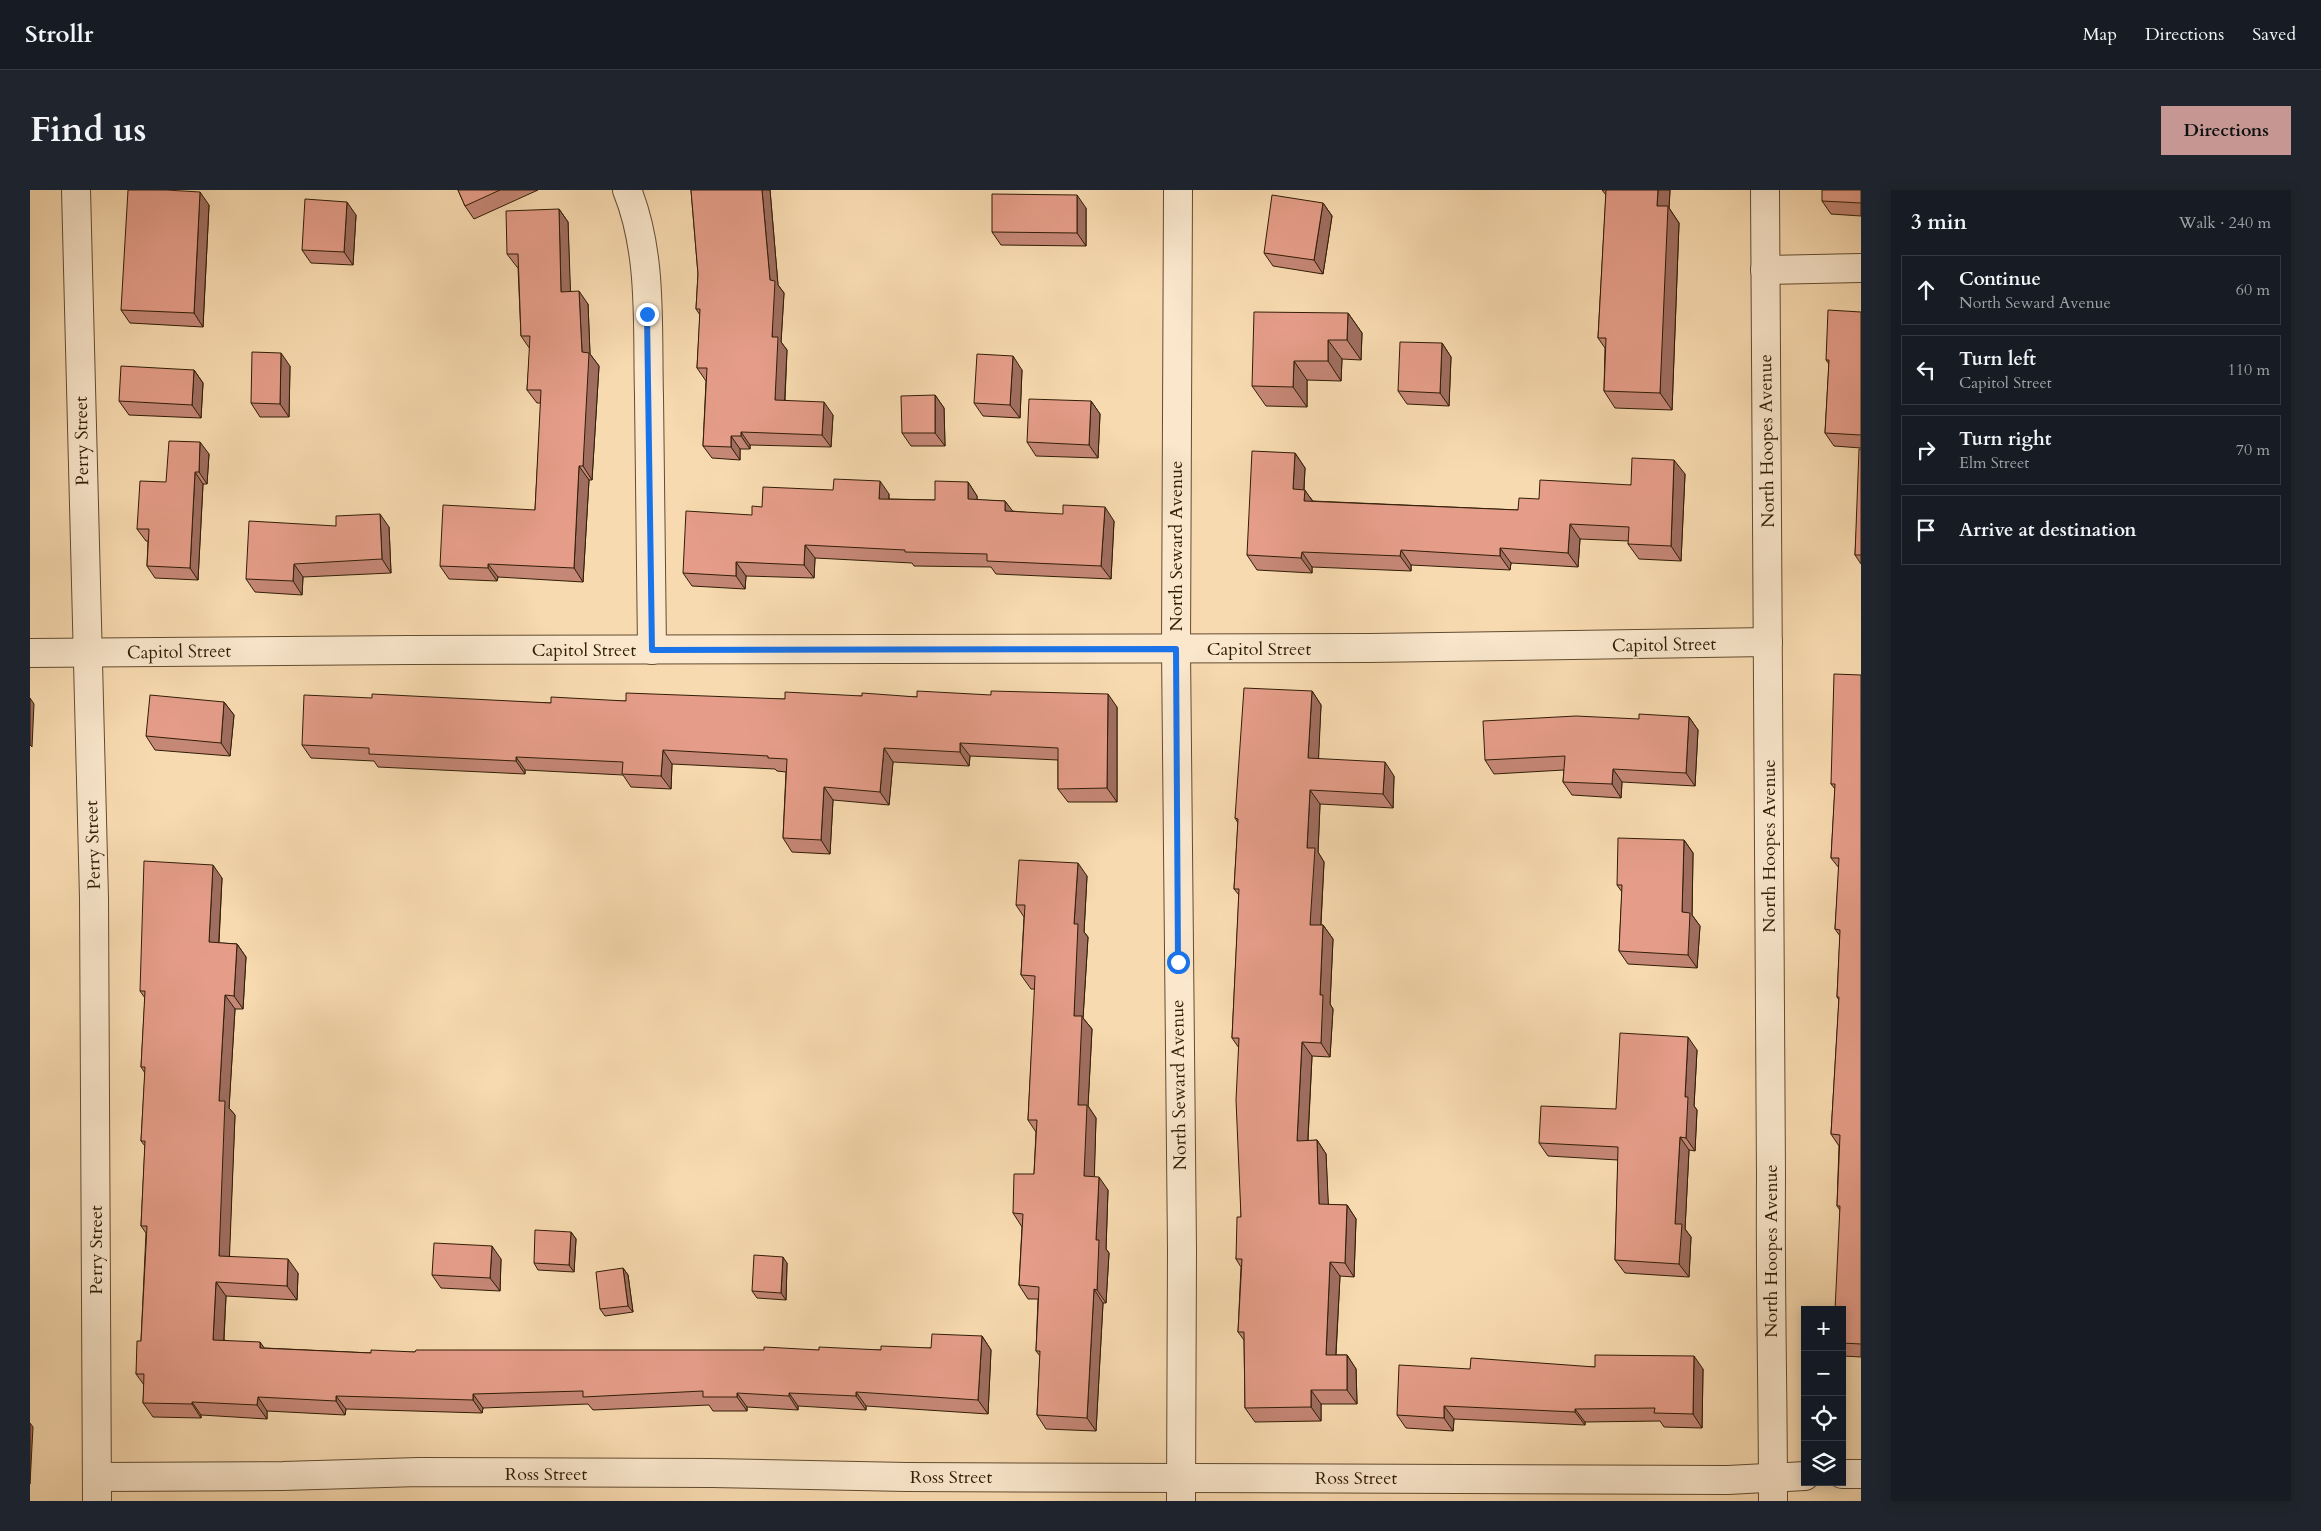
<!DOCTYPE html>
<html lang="en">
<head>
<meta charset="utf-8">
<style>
	:root { --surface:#171b24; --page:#20242c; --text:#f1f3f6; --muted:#9ea1a6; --line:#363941; --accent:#c59692 }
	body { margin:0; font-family:Cardo,serif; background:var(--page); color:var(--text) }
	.controls { position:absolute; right:15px; bottom:15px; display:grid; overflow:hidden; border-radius:0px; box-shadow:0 2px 12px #0003 }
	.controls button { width:45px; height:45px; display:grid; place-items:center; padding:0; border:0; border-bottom:1px solid var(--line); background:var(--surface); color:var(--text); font:25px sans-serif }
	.stop { position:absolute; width:15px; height:15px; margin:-11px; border:4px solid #1a73e8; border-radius:50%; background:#fff }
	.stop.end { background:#1a73e8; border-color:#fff; box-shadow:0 1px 5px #0008 }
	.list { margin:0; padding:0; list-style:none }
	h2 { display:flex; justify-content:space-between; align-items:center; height:65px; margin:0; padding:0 20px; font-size:21px }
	h2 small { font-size:16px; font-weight:400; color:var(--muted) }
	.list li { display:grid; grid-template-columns:32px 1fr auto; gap:15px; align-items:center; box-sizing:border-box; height:70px; margin:0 10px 10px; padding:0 10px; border:1px solid var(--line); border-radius:0px }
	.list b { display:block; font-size:19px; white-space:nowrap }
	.list p { margin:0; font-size:16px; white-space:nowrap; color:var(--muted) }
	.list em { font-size:16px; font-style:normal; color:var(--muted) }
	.icon { flex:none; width:28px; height:28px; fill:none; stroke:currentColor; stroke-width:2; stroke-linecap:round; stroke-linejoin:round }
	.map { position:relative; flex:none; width:1831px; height:1311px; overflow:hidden; border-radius:0px }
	header { display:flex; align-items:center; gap:30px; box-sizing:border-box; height:70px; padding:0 25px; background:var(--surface); border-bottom:1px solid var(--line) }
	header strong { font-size:24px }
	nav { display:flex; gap:28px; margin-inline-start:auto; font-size:18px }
	.intro { display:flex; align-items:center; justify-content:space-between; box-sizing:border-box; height:120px; padding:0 30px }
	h1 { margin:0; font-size:35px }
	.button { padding:12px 22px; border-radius:0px; background:var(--accent); color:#111; font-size:18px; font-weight:700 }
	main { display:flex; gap:30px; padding:0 30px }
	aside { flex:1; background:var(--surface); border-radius:0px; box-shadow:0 2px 12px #0003 }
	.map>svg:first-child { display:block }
</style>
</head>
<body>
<header>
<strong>Strollr</strong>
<nav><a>Map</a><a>Directions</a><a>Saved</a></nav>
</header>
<div class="intro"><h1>Find us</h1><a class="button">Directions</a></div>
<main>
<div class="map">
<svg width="1831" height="1311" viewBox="0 0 1831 1311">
	<rect width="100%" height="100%" fill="#f8dab0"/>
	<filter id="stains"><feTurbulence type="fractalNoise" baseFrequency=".004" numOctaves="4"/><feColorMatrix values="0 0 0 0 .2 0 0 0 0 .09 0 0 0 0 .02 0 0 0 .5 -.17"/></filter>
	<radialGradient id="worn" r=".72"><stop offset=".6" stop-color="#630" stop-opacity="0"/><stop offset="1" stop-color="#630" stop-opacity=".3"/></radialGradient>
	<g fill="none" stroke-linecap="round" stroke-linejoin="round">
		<g stroke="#624c30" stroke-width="30">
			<g id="minor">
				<path d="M46 0 64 708 67 1311"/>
				<path d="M597 0C623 64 617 138 619 206 620 291 621 375 622 460"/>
				<path d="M1735 0 1741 987C1740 1095 1743 1203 1743 1311"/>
				<path d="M1735 80 1831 78"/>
				<path d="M0 463 379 460 1340 458 1738 452"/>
				<path d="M1812 1284H1831"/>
				<path d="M67 1287 253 1286 389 1282 682 1283 876 1287 1698 1290 1775 1286"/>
			</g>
		</g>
		<g stroke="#624c30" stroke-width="30">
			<path id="tertiary" d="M1148 0 1146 459 1152 1060 1151 1311"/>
		</g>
		<use href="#minor" stroke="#fae7cc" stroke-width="28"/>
		<use href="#tertiary" stroke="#fae7cc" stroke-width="28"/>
	</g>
	<g fill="#c58776" stroke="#301d06">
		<path d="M428 0H508L444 29 435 16Z"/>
		<path d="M661 0H740L748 95 754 103 751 152 757 160 755 210 803 225 801 257 720 255V259H710V270L682 268 673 256 676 191 667 178 670 125 666 119 668 84Z"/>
		<path d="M1572 0H1640L1639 18 1649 33 1642 220 1585 218 1574 201 1575 158 1568 148 1576 5Z"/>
		<path d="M1831 0V26L1801 24 1792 11Z"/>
		<path d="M1293 13 1302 26 1293 84 1243 76 1234 63Z"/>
		<path d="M179 15 173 137 100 133 91 120Z"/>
		<path d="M1056 18V56L971 55 962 42Z"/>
		<path d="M529 19 538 32 540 101 558 114 560 164 569 176 562 290H559L553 392 468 387 467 391 419 389 410 376 505 320 511 213H507L497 200 500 159 491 146 488 77H487L477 64Z"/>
		<path d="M326 25 323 75 281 73 272 60Z"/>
		<path d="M1831 122V258L1804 256 1795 243 1799 174 1796 170Z"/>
		<path d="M1318 123 1332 143 1331 170 1312 169 1311 191 1277 190V217L1236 216 1222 196Z"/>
		<path d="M1412 153 1421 167 1419 216 1377 214 1368 201Z"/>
		<path d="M260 176 259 227H230L221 213Z"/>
		<path d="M164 180 173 193 171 228 99 225 89 211Z"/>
		<path d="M992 180 990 228 953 226 944 213Z"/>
		<path d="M905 205 914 218 915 256H881L872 243Z"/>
		<path d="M1061 211 1070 224 1068 268 1006 266 997 252Z"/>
		<path d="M1831 259V374L1825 365Z"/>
		<path d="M1265 263 1275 278 1274 300 1283 311 1488 320 1509 309 1601 295 1655 284 1651 371 1609 369 1598 354 1599 351 1550 349 1548 377 1481 373 1480 380 1381 375V381L1282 377V383L1227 380 1217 365Z"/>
		<path d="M179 264 177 294H173L168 390 125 388 117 376 118 351H116L107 339 136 292Z"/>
		<path d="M938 292 947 306V310L975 311 982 321 1084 331 1081 389 966 384 961 377 884 376 882 373 785 368 784 388 716 386 715 399 662 396 653 383 732 317 859 304V309L905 310Z"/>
		<path d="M306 336 359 337 361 383 273 387 272 405 225 402 216 389Z"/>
		<path d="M1831 485V1167L1813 1166 1812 1165V1120L1810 1020 1807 1016 1809 956 1801 944 1809 810 1807 807 1810 746 1805 739 1809 678 1801 668 1805 599 1801 594Z"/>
		<path d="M1282 501 1291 515 1288 569 1364 586 1363 618 1290 614 1288 662 1294 672 1291 735H1293L1303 749 1300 814 1303 819 1300 867 1282 866 1278 951 1287 950 1296 964 1298 1015H1317L1326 1029 1324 1087 1310 1086 1306 1165H1317L1326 1179 1327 1214H1291V1231L1225 1232 1215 1218 1214 1150 1208 1142 1211 1077 1206 1069 1211 1027 1209 858 1202 848 1209 705 1204 699 1208 633 1205 628Z"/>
		<path d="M832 506 887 507 1087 517V612H1038L1028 599V570L940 566 939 576 863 572 859 615 803 610 800 664 762 662 753 648 756 582 747 581 745 579 642 574 641 599 601 597 593 585 495 580V584L348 577 344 571 281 568 272 555 342 508 521 513 596 511 755 509Z"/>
		<path d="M194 512 204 525 200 566 125 560 116 546Z"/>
		<path d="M1659 527 1668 540 1665 596 1592 592 1591 608 1542 605 1533 592 1534 580 1464 584 1455 570 1609 529Z"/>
		<path d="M1654 650 1663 663 1662 725 1670 736 1667 778 1598 774 1589 761 1592 702 1587 695Z"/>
		<path d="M1057 686 1054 742 1058 747 1053 828 1062 839 1058 916 1066 928 1064 987 1078 1000 1076 1059 1079 1063 1076 1113H1073L1066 1241 1016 1239 1007 1225 1010 1166 1006 1161 1008 1109H998L989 1095 992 1037 983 1023 1004 984 1006 942 998 930 1005 799H1001L991 785 994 727 986 715Z"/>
		<path d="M192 688 189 753 207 754 216 767 213 819H205L199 918 205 925 199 1066 268 1083 267 1110 196 1106 194 1150 234 1158 341 1163 385 1162 851 1160 901 1158 952 1146 961 1160 958 1224 836 1216V1220L768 1216V1220L717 1217V1221H683L679 1215 563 1220 558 1214 453 1218 452 1223 316 1219 315 1225 237 1221V1229L171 1225V1228L123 1227 113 1213 114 1195 106 1184 111 1151 116 1043 111 1036 115 956 111 951 115 883 111 877 115 808 110 801Z"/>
		<path d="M1667 860 1664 916 1667 920 1665 961 1659 960 1655 1039 1661 1047 1659 1087 1595 1083 1585 1070 1588 970 1518 966 1509 953 1586 919Z"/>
		<path d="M541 1042 546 1049 544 1082 508 1080 504 1073Z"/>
		<path d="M471 1069 470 1101 411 1098 402 1085Z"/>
		<path d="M757 1073 756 1110 727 1108 722 1101Z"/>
		<path d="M593 1078 598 1085 603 1122 575 1126 570 1119Z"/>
		<path d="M1565 1177 1673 1179 1672 1238 1634 1237 1630 1231 1555 1232V1235L1424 1229 1423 1241 1376 1238 1367 1225 1440 1179Z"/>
	</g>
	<g fill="#a06e60" stroke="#301d06">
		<path d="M732 0H740L748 95 754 103 751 152 757 160 754 223 745 210 740 90Z"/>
		<path d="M1628 0H1640L1639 18 1649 33 1642 220 1630 203 1627 16Z"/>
		<path d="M170 2 179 15 173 137 164 123Z"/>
		<path d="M1047 5 1056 18V56L1047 43Z"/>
		<path d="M317 12 326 25 323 75 314 62Z"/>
		<path d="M1293 13 1302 26 1293 84 1284 70Z"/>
		<path d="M529 19 538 32 541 115 531 102Z"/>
		<path d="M549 101 558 114 560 164 569 176 562 290 553 276 552 162Z"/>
		<path d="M1318 123 1332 143 1331 170 1317 150Z"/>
		<path d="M1298 150 1312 169 1311 191 1298 171Z"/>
		<path d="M1412 153 1421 167 1419 216 1410 203Z"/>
		<path d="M251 163 260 176 259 227 250 214Z"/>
		<path d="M983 166 992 180 990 228 980 215Z"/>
		<path d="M1264 171 1277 190V217L1263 197Z"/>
		<path d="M164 180 173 193 171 228 162 215Z"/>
		<path d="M905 205 914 218 915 256 905 243Z"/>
		<path d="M1061 211 1070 224 1068 268 1059 255Z"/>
		<path d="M794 212 803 225 801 257 792 245Z"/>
		<path d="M711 242 720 255V259L711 246Z"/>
		<path d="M701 246 710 259V270L701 257Z"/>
		<path d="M170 252 179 264 177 294 169 282Z"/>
		<path d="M1265 263 1275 278 1273 314 1263 299Z"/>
		<path d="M1644 270 1655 284 1651 371 1641 356Z"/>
		<path d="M549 276 559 290 553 392 544 378Z"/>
		<path d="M165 282 173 294 168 390 160 378Z"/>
		<path d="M850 291 859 304 858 322 849 309Z"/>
		<path d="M938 292 947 306V322L938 309Z"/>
		<path d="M1275 300 1285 315 1274 311Z"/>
		<path d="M975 311 985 324 975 321Z"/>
		<path d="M1075 317 1084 331 1081 389 1071 376Z"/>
		<path d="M350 324 359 337 361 383 352 369Z"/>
		<path d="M1540 334 1550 349 1548 377 1538 363Z"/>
		<path d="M775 355 785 368 784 388 774 375Z"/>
		<path d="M1470 358 1481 373 1480 380 1470 366Z"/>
		<path d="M1371 360 1381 375V381L1370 366Z"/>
		<path d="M1272 362 1282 377V383L1271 368Z"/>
		<path d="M706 372 716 386 715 399 706 386Z"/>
		<path d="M264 374 273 387 272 405 263 391Z"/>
		<path d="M458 374 468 387 467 391 458 378Z"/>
		<path d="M1282 501 1291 515 1288 582 1278 568Z"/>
		<path d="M1078 504 1087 517V612L1077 598Z"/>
		<path d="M0 508 4 514 2 557 0 555Z"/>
		<path d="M194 512 204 525 200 566 191 553Z"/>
		<path d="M1659 527 1668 540 1665 596 1656 583Z"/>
		<path d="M930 553 940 566 939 576 930 562Z"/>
		<path d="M854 558 863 572 859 615 850 602Z"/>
		<path d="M633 560 642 574 641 599 631 586Z"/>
		<path d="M486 567 495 580V584L486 571Z"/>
		<path d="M1355 572 1364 586 1363 618 1353 604Z"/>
		<path d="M1583 579 1592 592 1591 608 1582 594Z"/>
		<path d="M794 597 803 610 800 664 791 650Z"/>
		<path d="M1280 600 1290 614 1288 662 1294 672 1290 749 1280 735 1277 658Z"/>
		<path d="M1654 650 1663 663 1662 725 1670 736 1667 778 1658 765 1652 722Z"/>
		<path d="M1048 673 1057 686 1054 742 1058 747 1053 828 1062 839 1058 916 1066 928 1064 1000 1054 986 1048 915 1044 826V734Z"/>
		<path d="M183 675 192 688 188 766 179 752Z"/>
		<path d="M1293 735 1303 749 1300 814 1303 819 1300 867 1291 853 1290 805Z"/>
		<path d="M207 754 216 767 213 819 204 806Z"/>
		<path d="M195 805 205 819 199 918 205 925 199 1079 189 1066V911Z"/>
		<path d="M1658 847 1667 860 1664 916 1667 920 1665 961 1656 948 1655 907Z"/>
		<path d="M1272 852 1282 866 1277 965 1267 951Z"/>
		<path d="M1650 947 1659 960 1655 1039 1661 1047 1659 1087 1649 1074 1645 1034Z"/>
		<path d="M1287 950 1296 964 1299 1028 1289 1014Z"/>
		<path d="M1069 987 1078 1000 1076 1059 1079 1063 1076 1113 1067 1100 1066 1050Z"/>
		<path d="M1317 1015 1326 1029 1324 1087 1315 1073Z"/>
		<path d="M541 1042 546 1049 544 1082 539 1075Z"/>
		<path d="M462 1056 471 1069 470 1101 460 1088Z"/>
		<path d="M753 1067 757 1073 756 1110 751 1103Z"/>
		<path d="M258 1069 268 1083 267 1110 257 1096Z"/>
		<path d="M1300 1072 1310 1086 1305 1179 1296 1165Z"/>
		<path d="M593 1078 598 1085 603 1122 598 1116Z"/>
		<path d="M186 1092 196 1106 193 1163 183 1150Z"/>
		<path d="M1064 1099 1073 1113 1066 1241 1057 1228Z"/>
		<path d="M952 1146 961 1160 958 1224 948 1210Z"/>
		<path d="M230 1152 240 1166 230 1158Z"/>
		<path d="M1317 1165 1326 1179 1327 1214 1317 1200Z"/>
		<path d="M1664 1166 1673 1179 1672 1238 1663 1224Z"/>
		<path d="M1281 1200 1291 1214V1231L1281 1217Z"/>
		<path d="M826 1202 836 1216V1220L826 1206Z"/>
		<path d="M707 1203 717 1217V1221L707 1207Z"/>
		<path d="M759 1203 768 1216V1220L759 1206Z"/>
		<path d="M443 1204 453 1218 452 1223 443 1210Z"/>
		<path d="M306 1206 316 1219 315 1225 306 1211Z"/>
		<path d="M228 1207 237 1221V1229L227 1215Z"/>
		<path d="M162 1212 171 1225V1228L162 1214Z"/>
		<path d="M1414 1216 1424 1229 1423 1241 1414 1228Z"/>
		<path d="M1545 1219 1555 1232V1235L1545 1222Z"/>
		<path d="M0 1233 3 1237 0 1294Z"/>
	</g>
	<g fill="#e59d89" stroke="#301d06">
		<path d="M98 0H136L170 2 164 123 91 120Z"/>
		<path d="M428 0H470L435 16Z"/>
		<path d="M661 0H732L740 90 745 91 742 147H748L745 210 794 212 792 245 711 242V246H701V257L673 256 677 178H667L670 119H666L668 84Z"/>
		<path d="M1576 0H1628L1627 16H1638L1630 203 1574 201 1576 148H1568Z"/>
		<path d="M1792 0H1831V13L1792 11Z"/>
		<path d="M962 4 1047 5V43L962 42Z"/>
		<path d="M1242 5 1293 13 1284 70 1234 63Z"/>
		<path d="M275 9 317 12 314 62 272 60Z"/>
		<path d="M529 19 531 102 549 101 552 162 559 163 553 276H549L544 378 458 374V378L410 376 413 315 505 320 511 200H497L500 146H491L488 64H477L476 21Z"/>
		<path d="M1798 120 1831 122V245L1795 243 1799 170H1796Z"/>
		<path d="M1224 122 1318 123 1317 150H1298V171H1264L1263 197 1222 196Z"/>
		<path d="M1370 152 1412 153 1410 203 1368 201Z"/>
		<path d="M222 162 251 163 250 214 221 213Z"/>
		<path d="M947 164 983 166 980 215 944 213Z"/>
		<path d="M91 176 164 180 162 215 89 211Z"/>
		<path d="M905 205V243H872L871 206Z"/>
		<path d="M999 209 1061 211 1059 255 997 252Z"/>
		<path d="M139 251 170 252 169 282H165L160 378 117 376 119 339H107L110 291 136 292Z"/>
		<path d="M1829 259H1831V365H1825Z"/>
		<path d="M1222 261 1265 263 1263 299 1275 300 1274 311 1488 320 1489 308 1509 309 1510 290 1601 295 1602 268 1644 270 1641 356 1598 354 1599 337 1540 334 1538 363 1470 358V366L1371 360 1370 366 1272 362 1271 368 1217 365Z"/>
		<path d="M804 289 850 291 849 309 905 310V291L938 292V309L975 311V321L1033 324V315L1075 317 1071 376 957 371V364L875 362V360L775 355 774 375 706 372V386L653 383 656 321 722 325V316L732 317 733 297 803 300Z"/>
		<path d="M350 324 352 369 264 374 263 391 216 389 219 331 306 336V326Z"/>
		<path d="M1804 484 1831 485V1154L1812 1153V1120H1805L1810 1016H1807L1810 945 1801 944 1809 807H1807L1810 740 1805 739 1809 668H1801L1805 594H1801Z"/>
		<path d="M1214 498 1282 501 1278 568 1355 572 1353 604 1280 600 1277 658H1285L1280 735H1293L1290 805H1293L1291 853 1272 852 1267 951 1287 950 1289 1014 1317 1015 1315 1073 1300 1072 1296 1165H1317V1200H1281V1217L1215 1218 1214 1142H1208L1212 1069H1206L1207 1027H1211L1206 910 1209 848H1202L1209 699H1204L1208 629 1205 628Z"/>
		<path d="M887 501 961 505V501L1078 504 1077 598 1028 599V558L930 553V562L854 558 850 602 794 597 791 650 753 648 757 569 738 568V566L633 560 631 586 592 584 593 572 486 567V571L339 564V558L272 555 274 505 342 508V504L521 513V507L596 511V503L755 509V502L832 506V503L887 507Z"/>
		<path d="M120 505 194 512 191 553 116 546Z"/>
		<path d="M1609 524 1659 527 1656 583 1583 579 1582 594 1533 592 1535 566 1455 570 1453 531 1546 526 1609 529Z"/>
		<path d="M1588 648 1654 650 1652 722 1660 723 1658 765 1589 761 1592 695H1587Z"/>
		<path d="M989 670 1048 673 1044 734H1048L1044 826H1052L1048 915H1057L1054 986 1069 987 1066 1050H1069L1067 1100 1064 1099 1057 1228 1007 1225 1010 1161H1006L1009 1097 989 1095 993 1024 983 1023 984 984H1004L1007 930H998L1005 786 991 785 995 715H986Z"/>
		<path d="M114 671 183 675 179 752 207 754 204 806 195 805 189 911H195L189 1066 258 1069 257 1096 186 1092 183 1150 230 1152V1158L341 1163V1160L385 1162 386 1160H734V1157L789 1160V1157L851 1160V1156L901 1158 902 1144 952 1146 948 1210 826 1202V1206L759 1203V1206L707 1203V1207H673V1201L553 1207V1201L443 1204V1210L306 1206V1211L228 1207 227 1215 162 1212V1214L113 1213 114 1184H106L107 1151H111L117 1036H111L115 951H111L115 877H111L115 801H110Z"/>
		<path d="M1590 843 1658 847 1655 907H1658L1656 948 1650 947 1645 1034H1652L1649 1074 1585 1070 1588 957 1509 953 1511 916 1586 919Z"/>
		<path d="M505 1040 541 1042 539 1075 504 1073Z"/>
		<path d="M404 1053 462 1056 460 1088 402 1085Z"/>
		<path d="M724 1065 753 1067 751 1103 722 1101Z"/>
		<path d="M593 1078 598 1116 570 1119 566 1082Z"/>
		<path d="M1565 1165 1664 1166 1663 1224 1624 1223 1625 1218 1545 1219V1222L1414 1216V1228L1367 1225 1369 1175 1440 1179 1441 1168 1565 1177Z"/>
	</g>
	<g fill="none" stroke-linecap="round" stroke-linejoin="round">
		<path stroke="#1a73e8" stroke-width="6" d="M617 124 622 460 1146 459 1148 772"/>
	</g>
	<g text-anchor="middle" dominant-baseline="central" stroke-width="4" stroke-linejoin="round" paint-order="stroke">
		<g font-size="18" fill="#301d06" stroke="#fae7cc">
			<text transform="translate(52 251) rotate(-91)">Perry Street</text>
			<text transform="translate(1737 251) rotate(-91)">North Hoopes Avenue</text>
			<text transform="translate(1146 356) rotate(-90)">North Seward Avenue</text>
			<text transform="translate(1634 455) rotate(-1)">Capitol Street</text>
			<text x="1229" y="459">Capitol Street</text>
			<text x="554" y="460">Capitol Street</text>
			<text transform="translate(149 462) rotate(-1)">Capitol Street</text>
			<text transform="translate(63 655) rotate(-92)">Perry Street</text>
			<text transform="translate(1739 656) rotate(-90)">North Hoopes Avenue</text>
			<text transform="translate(1149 895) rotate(-91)">North Seward Avenue</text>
			<text transform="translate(66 1060) rotate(-90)">Perry Street</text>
			<text transform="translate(1741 1061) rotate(-90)">North Hoopes Avenue</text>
			<text x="516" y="1284">Ross Street</text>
			<text x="921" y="1287">Ross Street</text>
			<text x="1326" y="1288">Ross Street</text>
		</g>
	</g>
	<rect width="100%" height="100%" filter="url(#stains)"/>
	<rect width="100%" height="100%" fill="url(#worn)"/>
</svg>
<div class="controls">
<button>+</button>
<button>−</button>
<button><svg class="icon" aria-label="locate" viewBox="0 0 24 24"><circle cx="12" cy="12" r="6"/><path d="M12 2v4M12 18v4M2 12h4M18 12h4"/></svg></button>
<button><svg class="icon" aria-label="layers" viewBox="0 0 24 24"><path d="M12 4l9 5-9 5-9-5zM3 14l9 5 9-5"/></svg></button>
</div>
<div class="stop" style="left:1148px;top:772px"></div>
<div class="stop end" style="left:617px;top:124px"></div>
</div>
<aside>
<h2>3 min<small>Walk · 240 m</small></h2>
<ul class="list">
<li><svg class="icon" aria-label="ahead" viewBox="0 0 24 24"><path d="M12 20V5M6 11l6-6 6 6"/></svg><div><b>Continue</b><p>North Seward Avenue</p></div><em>60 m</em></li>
<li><svg class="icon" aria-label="left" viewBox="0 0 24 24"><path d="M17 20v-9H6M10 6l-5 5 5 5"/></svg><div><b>Turn left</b><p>Capitol Street</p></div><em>110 m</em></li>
<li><svg class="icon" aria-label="right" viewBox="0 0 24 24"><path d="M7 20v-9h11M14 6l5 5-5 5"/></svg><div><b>Turn right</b><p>Elm Street</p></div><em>70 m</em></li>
<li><svg class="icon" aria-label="arrive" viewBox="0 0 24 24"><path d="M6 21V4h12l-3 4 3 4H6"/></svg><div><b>Arrive at destination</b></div></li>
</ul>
</aside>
</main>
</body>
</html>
